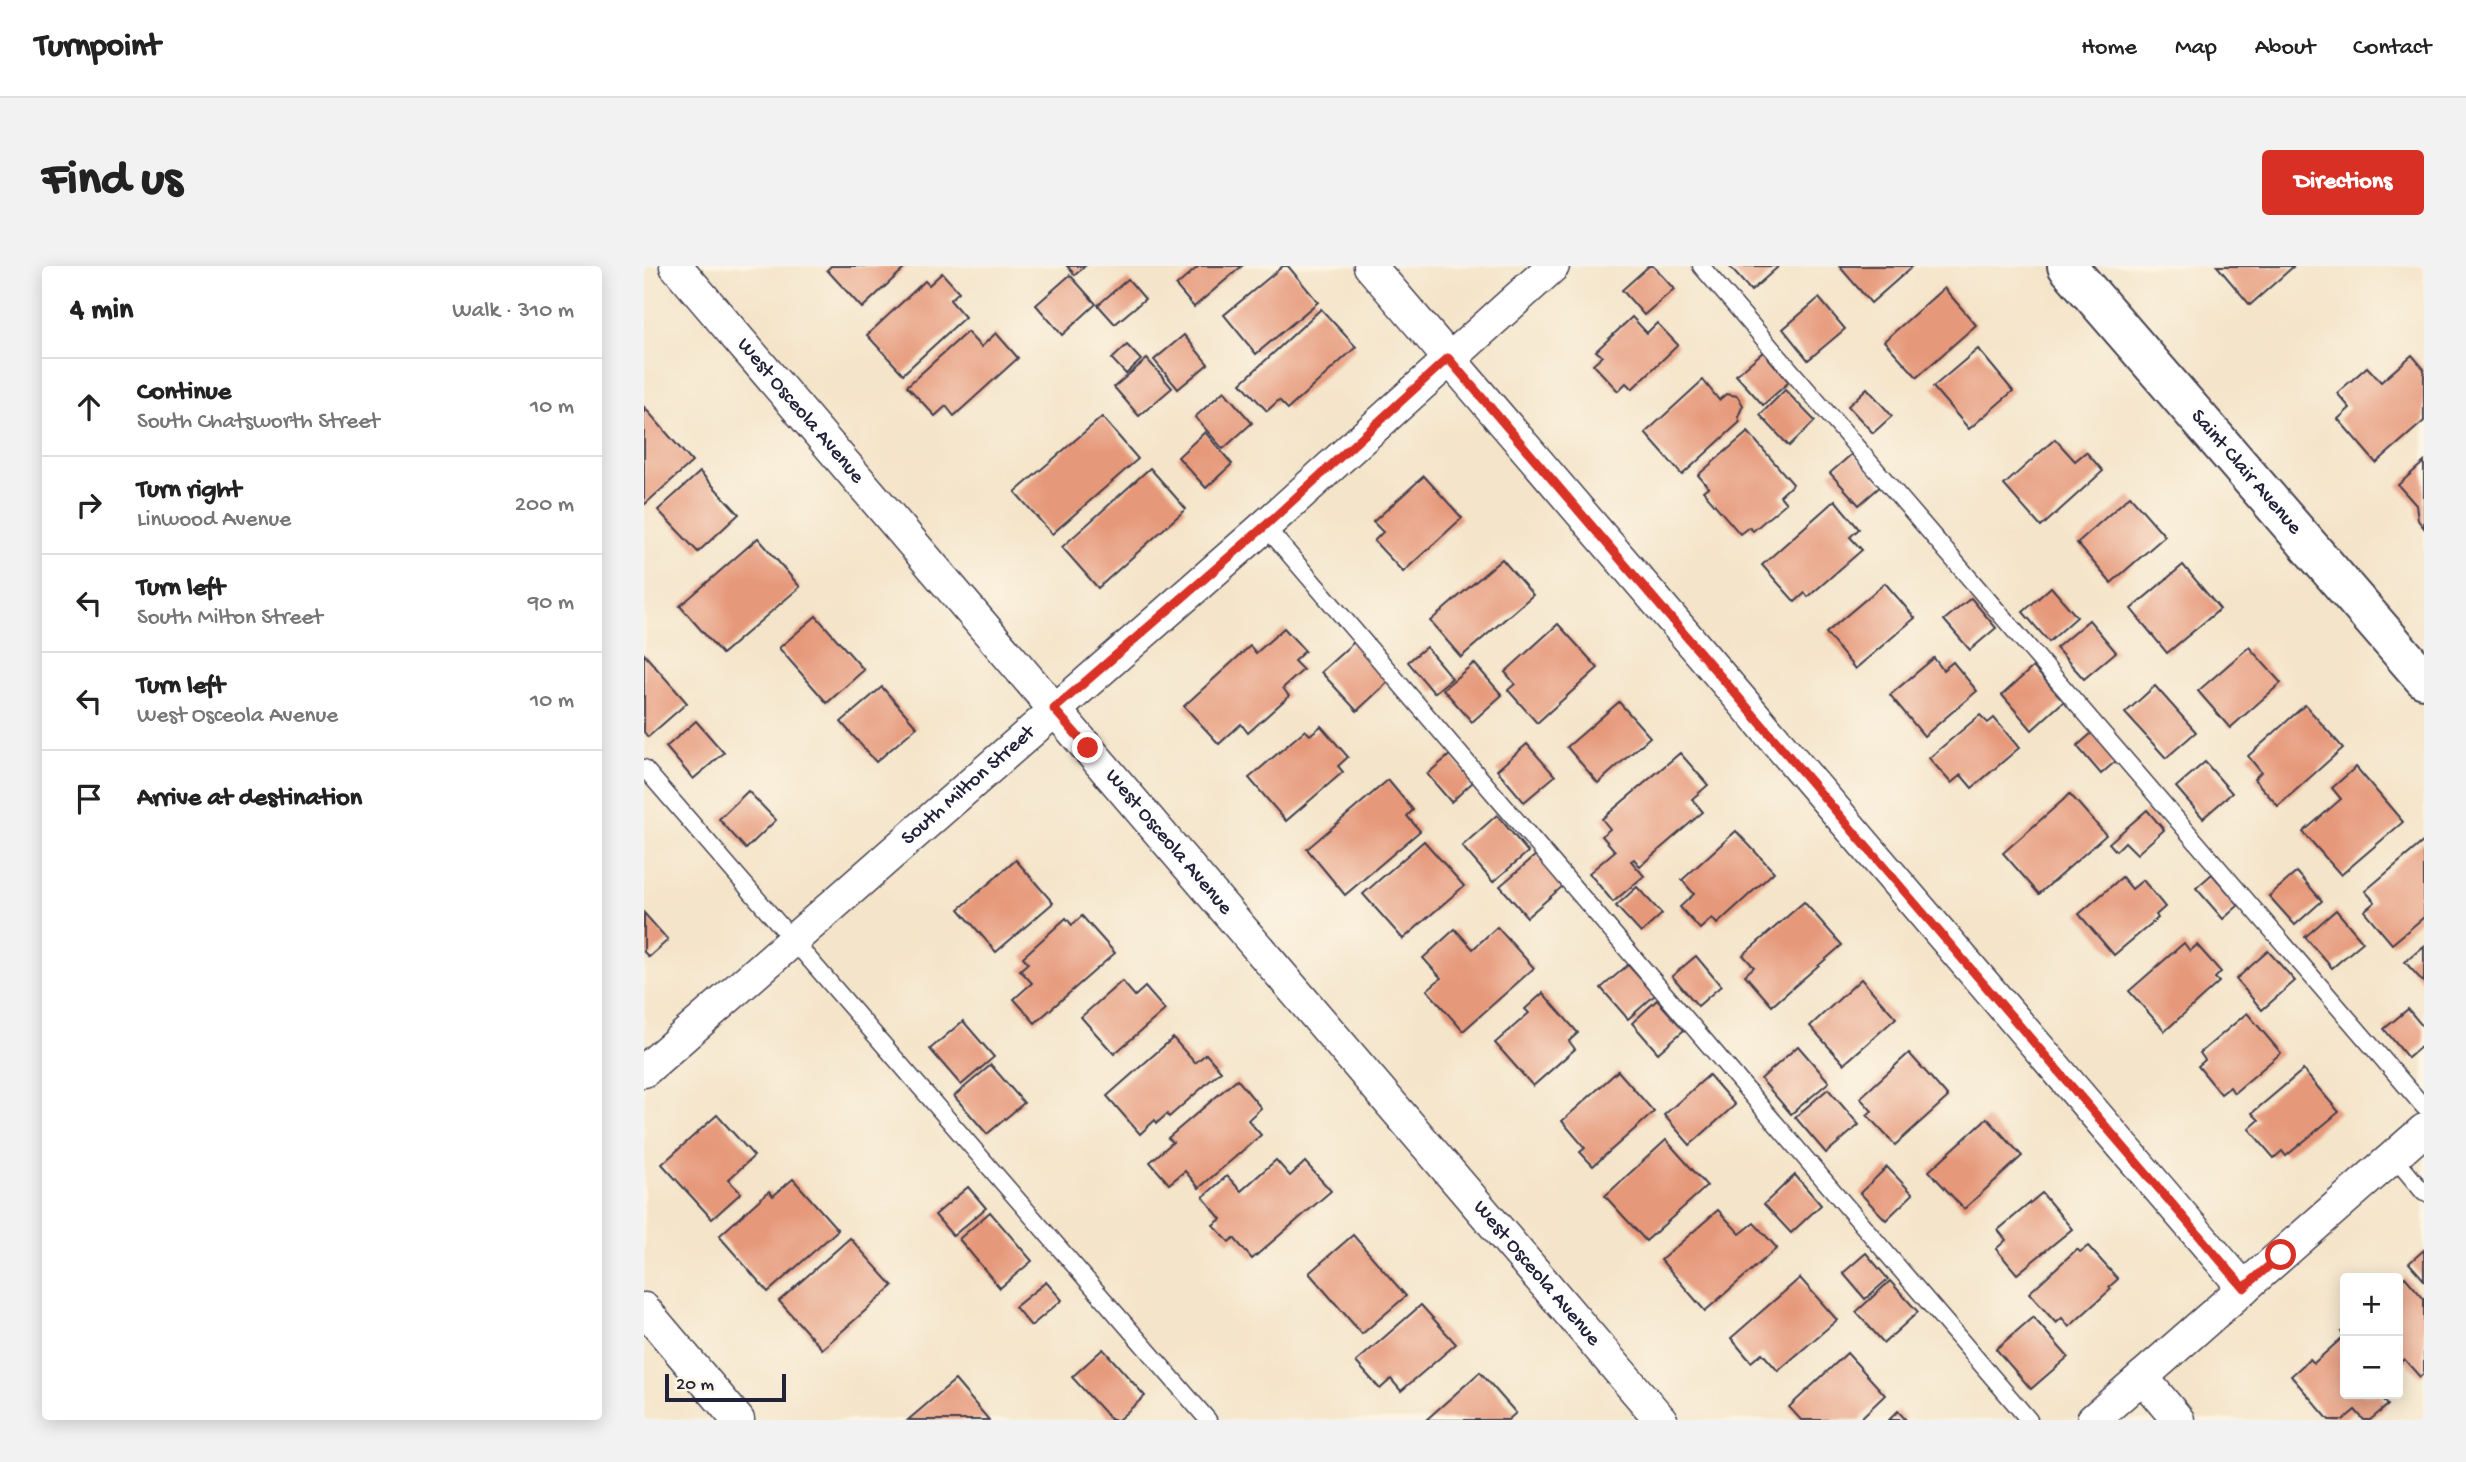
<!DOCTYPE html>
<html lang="en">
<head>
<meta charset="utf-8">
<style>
	:root { --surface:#fff; --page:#f2f2f2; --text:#222; --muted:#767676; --line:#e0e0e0; --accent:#d93025 }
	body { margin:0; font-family:"Gochi Hand",sans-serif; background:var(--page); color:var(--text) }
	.controls { position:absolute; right:21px; bottom:21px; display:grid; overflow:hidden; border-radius:7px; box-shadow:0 4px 18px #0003 }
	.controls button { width:63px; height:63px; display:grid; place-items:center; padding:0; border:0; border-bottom:2px solid var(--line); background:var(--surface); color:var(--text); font:35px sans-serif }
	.scale { position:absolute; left:21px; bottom:18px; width:121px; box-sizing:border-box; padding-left:7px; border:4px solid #22223b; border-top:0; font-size:19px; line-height:24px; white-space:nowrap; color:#22223b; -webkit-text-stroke:5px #fcf5e5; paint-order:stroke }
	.stop { position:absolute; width:21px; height:21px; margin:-16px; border:5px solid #d93025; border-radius:50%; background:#fff }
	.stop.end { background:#d93025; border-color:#fff; box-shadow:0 2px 7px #0008 }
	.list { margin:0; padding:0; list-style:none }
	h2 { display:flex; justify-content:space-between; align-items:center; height:91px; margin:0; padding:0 28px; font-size:30px }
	h2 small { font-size:23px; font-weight:400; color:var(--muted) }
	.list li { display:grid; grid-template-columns:46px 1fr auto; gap:21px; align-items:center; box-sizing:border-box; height:98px; padding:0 28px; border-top:2px solid var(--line) }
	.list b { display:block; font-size:26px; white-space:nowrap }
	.list p { margin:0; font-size:23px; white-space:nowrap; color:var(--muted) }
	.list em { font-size:23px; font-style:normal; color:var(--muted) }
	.icon { flex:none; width:38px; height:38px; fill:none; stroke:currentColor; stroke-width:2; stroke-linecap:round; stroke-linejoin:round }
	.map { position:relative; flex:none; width:1780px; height:1154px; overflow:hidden; border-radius:7px }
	header { display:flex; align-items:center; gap:42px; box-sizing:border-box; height:98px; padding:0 35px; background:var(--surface); border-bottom:2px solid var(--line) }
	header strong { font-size:33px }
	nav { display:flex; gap:38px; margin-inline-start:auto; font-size:24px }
	.intro { display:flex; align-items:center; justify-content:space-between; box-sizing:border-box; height:168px; padding:0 42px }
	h1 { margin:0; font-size:49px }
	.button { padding:18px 32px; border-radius:7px; background:var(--accent); color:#fff; font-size:24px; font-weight:700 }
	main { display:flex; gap:42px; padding:0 42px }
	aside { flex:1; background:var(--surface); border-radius:7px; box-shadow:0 4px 18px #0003 }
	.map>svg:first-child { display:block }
</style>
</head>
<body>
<header>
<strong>Turnpoint</strong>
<nav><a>Home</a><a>Map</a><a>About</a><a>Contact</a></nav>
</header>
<div class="intro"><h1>Find us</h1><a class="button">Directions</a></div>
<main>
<aside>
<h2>4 min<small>Walk · 310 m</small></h2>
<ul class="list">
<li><svg class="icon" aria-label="ahead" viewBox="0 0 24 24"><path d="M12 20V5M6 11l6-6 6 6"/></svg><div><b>Continue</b><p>South Chatsworth Street</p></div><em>10 m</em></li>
<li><svg class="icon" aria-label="right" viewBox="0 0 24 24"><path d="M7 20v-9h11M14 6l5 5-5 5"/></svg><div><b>Turn right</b><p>Linwood Avenue</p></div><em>200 m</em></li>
<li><svg class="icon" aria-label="left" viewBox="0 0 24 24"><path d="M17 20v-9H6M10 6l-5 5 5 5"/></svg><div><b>Turn left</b><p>South Milton Street</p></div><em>90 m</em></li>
<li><svg class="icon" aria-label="left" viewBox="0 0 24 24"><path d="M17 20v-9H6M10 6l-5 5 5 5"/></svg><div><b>Turn left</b><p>West Osceola Avenue</p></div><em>10 m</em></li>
<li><svg class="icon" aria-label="arrive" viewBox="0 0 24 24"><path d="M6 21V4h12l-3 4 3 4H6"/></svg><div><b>Arrive at destination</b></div></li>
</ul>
</aside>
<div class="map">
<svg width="1780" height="1154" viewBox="0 0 1780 1154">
	<rect width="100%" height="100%" fill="#fcf5e5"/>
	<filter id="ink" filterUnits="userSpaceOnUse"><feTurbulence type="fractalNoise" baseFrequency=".0143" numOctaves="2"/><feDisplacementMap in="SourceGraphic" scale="14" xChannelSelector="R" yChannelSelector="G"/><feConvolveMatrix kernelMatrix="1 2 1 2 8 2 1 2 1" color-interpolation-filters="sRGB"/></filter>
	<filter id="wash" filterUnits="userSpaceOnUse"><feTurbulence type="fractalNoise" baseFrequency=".00686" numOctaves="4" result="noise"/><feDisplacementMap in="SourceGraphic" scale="28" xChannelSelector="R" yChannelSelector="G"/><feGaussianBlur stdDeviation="1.57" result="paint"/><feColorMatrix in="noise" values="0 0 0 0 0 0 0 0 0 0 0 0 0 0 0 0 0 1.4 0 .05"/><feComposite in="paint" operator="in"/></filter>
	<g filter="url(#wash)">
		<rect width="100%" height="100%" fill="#f4e4c9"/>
		<g id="blocks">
			<g fill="#e6997a">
				<path d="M187 0H263L218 42 183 4Z"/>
				<path d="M423 0H441L431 9Z"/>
				<path d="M555 0H598L550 41 532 20Z"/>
				<path d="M639 0H644L674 36 612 88 580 49Z"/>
				<path d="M1005 0H1009L1030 23 1000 49 978 24Z"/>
				<path d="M1085 0H1135L1107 25Z"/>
				<path d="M1195 0H1269L1227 37Z"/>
				<path d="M1573 0H1650L1606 39Z"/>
				<path d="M298 7 315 26 306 34 321 51 259 108 223 69 281 15 285 19Z"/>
				<path d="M426 9 452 38 418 69 392 39Z"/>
				<path d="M484 13 501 33 471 58 454 39Z"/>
				<path d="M1300 22 1332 59 1273 111 1240 75Z"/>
				<path d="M1175 32 1201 63 1164 94 1139 63Z"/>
				<path d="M677 43 712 81 644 143 635 134 623 145 597 117Z"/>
				<path d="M988 51 1003 67 1013 57 1034 79 988 123 982 117 974 125 949 98 958 90 952 85Z"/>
				<path d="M323 66 337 81 352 67 374 92 310 150 302 140 291 150 263 120Z"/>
				<path d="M540 69 564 98 534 123 510 94Z"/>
				<path d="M483 79 497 94 482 108 468 93Z"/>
				<path d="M1334 83 1369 125 1325 163 1289 121Z"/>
				<path d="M1119 86 1145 116 1119 139 1092 109Z"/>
				<path d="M1768 89 1780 103V155L1732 197 1694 153 1706 142 1693 127 1723 101 1737 116Z"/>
				<path d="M503 93 528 122 495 150 470 121Z"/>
				<path d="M1059 114 1075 134 1082 128 1093 130 1099 139 1094 151 1096 156 1038 209 1001 167Z"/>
				<path d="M1223 122 1248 150 1229 167 1204 140Z"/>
				<path d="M1141 124 1171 155 1145 180 1116 149Z"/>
				<path d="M580 125 608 157 579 183 551 151Z"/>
				<path d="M0 141 48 196 0 239Z"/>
				<path d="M458 151 494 193 408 268 371 226Z"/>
				<path d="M561 166 588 198 562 222 534 191Z"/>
				<path d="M1104 166 1149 218 1136 230 1142 237 1109 265 1105 261 1096 268 1059 225 1064 221 1054 209Z"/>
				<path d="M1411 173 1431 195 1442 186 1459 205 1397 261 1360 219Z"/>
				<path d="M1209 187 1238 219 1215 239 1186 207Z"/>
				<path d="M1780 196V262L1774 254 1772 239 1754 219Z"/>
				<path d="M506 202 542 243 454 322 418 281Z"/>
				<path d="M56 206 95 248 54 286 14 244Z"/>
				<path d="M780 210 818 252 759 306 730 275 739 266 729 256Z"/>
				<path d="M1486 230 1521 270 1467 317 1433 277Z"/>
				<path d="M1191 234 1215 263 1206 271 1218 284 1164 331 1161 327 1151 336 1118 299Z"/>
				<path d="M114 272 156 321 78 388 36 340Z"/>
				<path d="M858 293 889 329 817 391 786 355Z"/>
				<path d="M1539 299 1576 343 1523 387 1487 343Z"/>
				<path d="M1241 317 1271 352 1211 403 1182 367Z"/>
				<path d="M1407 321 1433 351 1405 376 1379 346Z"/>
				<path d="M1327 332 1352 362 1326 384 1300 354Z"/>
				<path d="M172 350 220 404 183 437 135 382Z"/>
				<path d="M1445 354 1472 386 1440 413 1412 382Z"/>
				<path d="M914 358 954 402 893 457 864 424 871 418 861 406Z"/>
				<path d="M640 362 661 385 650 395 659 404 639 422 645 430 604 467 597 458 575 478 540 440 606 380 612 387Z"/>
				<path d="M710 376 745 415 713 445 677 406Z"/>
				<path d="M782 381 808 412 790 427 764 396Z"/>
				<path d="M1605 381 1637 417 1586 462 1554 425Z"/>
				<path d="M0 388 43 437 4 471 0 466Z"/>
				<path d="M1290 392 1299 404 1309 396 1333 425 1280 470 1246 429Z"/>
				<path d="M830 397 858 429 828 456 799 423Z"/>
				<path d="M1389 401 1420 435 1388 464 1358 429Z"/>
				<path d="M1511 420 1552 466 1522 492 1481 447Z"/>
				<path d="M238 421 273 461 232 496 197 456Z"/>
				<path d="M975 436 1006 471 954 517 923 481Z"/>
				<path d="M1661 439 1699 482 1634 540 1610 513 1617 506 1604 490Z"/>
				<path d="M1336 449 1344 457 1350 452 1375 482 1328 522 1317 509 1307 517 1285 492Z"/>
				<path d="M52 455 80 487 49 513 22 481Z"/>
				<path d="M677 460 704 491 694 500 699 506 642 555 605 512 661 464 666 469Z"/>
				<path d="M1449 466 1473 494 1457 508 1433 480Z"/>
				<path d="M883 478 911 510 880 536 853 504Z"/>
				<path d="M1036 487 1064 519 1048 533 1059 546 996 600 990 593 987 595 1000 610 969 636 945 607 971 585 958 570 966 563 958 553Z"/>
				<path d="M806 489 829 516 807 536 783 508Z"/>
				<path d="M1561 496 1588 527 1559 552 1532 521Z"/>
				<path d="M1712 501 1759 556 1697 609 1659 566 1697 533 1688 522Z"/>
				<path d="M744 514 769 544 763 550 776 565 701 629 663 583Z"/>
				<path d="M104 525 132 554 102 583 75 553Z"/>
				<path d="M1426 528 1462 569 1395 628 1359 587Z"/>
				<path d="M1503 544 1520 564 1493 588 1481 576 1472 585 1465 577Z"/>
				<path d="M853 549 884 586 849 616 818 580Z"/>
				<path d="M1092 565 1130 606 1073 658 1068 652 1056 663 1036 641 1050 628 1038 614Z"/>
				<path d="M780 575 820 620 759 673 719 628Z"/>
				<path d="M1780 575V651L1748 678 1720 645 1731 636 1721 625Z"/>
				<path d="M892 589 919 620 883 651 856 620Z"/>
				<path d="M372 594 409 637 352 686 315 643Z"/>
				<path d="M1653 606 1678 635 1651 659 1625 630Z"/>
				<path d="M1568 608 1595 639 1579 653 1552 622Z"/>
				<path d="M1478 611 1488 623 1499 614 1521 641 1512 649 1514 652 1470 689 1435 648Z"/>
				<path d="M993 621 1018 648 997 667 972 640Z"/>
				<path d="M1160 636 1198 679 1128 740 1101 709 1110 701 1099 689Z"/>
				<path d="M1692 644 1719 676 1688 702 1661 671Z"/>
				<path d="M0 647 24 674 5 691 0 686Z"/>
				<path d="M438 650 471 687 391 757 370 733 388 717 376 704 384 697 379 691 422 652 428 659Z"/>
				<path d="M853 661 890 702 819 765 783 724 797 712 779 692 811 663 829 683Z"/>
				<path d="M1540 677 1546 685 1553 679 1577 706 1571 712 1575 716 1521 765 1485 725Z"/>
				<path d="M1780 680V717L1761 696Z"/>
				<path d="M1624 685 1651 715 1618 744 1592 713Z"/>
				<path d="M1052 690 1077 720 1054 740 1028 710Z"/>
				<path d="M984 699 1011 729 984 753 957 722Z"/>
				<path d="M1217 713 1252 752 1200 798 1166 760Z"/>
				<path d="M478 715 491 730 501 721 521 744 470 788 437 751Z"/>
				<path d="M899 727 934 767 925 775 931 783 889 820 851 777 885 747 881 743Z"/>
				<path d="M1013 734 1040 764 1014 787 988 757Z"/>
				<path d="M1764 743 1780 762V778L1764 792 1740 763Z"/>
				<path d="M1603 747 1637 787 1590 827 1586 821 1577 828 1554 800 1561 794 1556 787Z"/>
				<path d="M319 755 350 791 317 819 286 783Z"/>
				<path d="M529 772 551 797 562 788 577 805 525 851 523 848 513 857 511 854 496 868 463 830Z"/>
				<path d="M1154 780 1185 816 1147 848 1117 813Z"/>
				<path d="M1265 787 1304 831 1251 879 1223 849 1228 845 1216 832Z"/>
				<path d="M347 799 380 837 343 868 310 830Z"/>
				<path d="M1659 804 1695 846 1642 890 1638 885 1630 892 1605 863 1615 854 1608 847Z"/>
				<path d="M974 805 1010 846 949 900 936 886 941 882 918 855Z"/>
				<path d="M1065 809 1091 839 1046 879 1020 849Z"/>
				<path d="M593 813 617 842 604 854 617 869 555 922 541 905 525 918 506 896 529 876 524 872Z"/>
				<path d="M1184 823 1215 859 1182 887 1151 851Z"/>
				<path d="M73 849 110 890 84 914 97 927 68 953 18 898Z"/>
				<path d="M1343 852 1378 890 1320 943 1285 905Z"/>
				<path d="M1022 874 1063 920 1002 975 961 930Z"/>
				<path d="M632 894 646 910 661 896 687 925 608 993 590 972 585 976 569 959 577 953 559 931 583 910 597 925Z"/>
				<path d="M1243 901 1269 928 1242 954 1216 927Z"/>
				<path d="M1151 909 1177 939 1147 967 1120 938Z"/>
				<path d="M149 913 194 964 124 1026 75 970 125 925 129 930Z"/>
				<path d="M324 921 342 942 309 970 291 949Z"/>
				<path d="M1398 927 1428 963 1373 1008 1352 983 1362 974 1354 964Z"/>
				<path d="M1074 944 1096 968 1110 957 1133 982 1061 1045 1017 994Z"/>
				<path d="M346 946 388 995 356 1022 315 973Z"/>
				<path d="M709 969 762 1030 718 1068 665 1007Z"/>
				<path d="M206 972 249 1020 178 1083 135 1035Z"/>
				<path d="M1444 980 1474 1013 1465 1021 1467 1023 1425 1061 1418 1052 1412 1057 1385 1027 1433 983 1436 986Z"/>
				<path d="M1780 984V1014L1765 997Z"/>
				<path d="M1222 987 1244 1013 1221 1033 1199 1007Z"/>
				<path d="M1761 1011 1780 1033V1107L1776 1111 1760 1093 1754 1099V1017Z"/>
				<path d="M1156 1012 1193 1054 1134 1105 1118 1087 1107 1096 1087 1072Z"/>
				<path d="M1246 1015 1274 1046 1240 1077 1212 1046Z"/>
				<path d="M402 1016 418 1034 387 1060 371 1041Z"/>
				<path d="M777 1039 812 1078 757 1125 747 1113 736 1123 712 1096Z"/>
				<path d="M1389 1051 1424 1091 1387 1123 1352 1083Z"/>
				<path d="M1701 1063V1128H1735L1744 1139 1726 1154H1720L1711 1144 1699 1154H1685L1647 1110 1666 1093 1670 1097 1700 1070 1697 1066Z"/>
				<path d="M459 1083 501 1130 474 1154H467L428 1111Z"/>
				<path d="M1203 1087 1241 1129 1215 1154H1157L1145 1141Z"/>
				<path d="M836 1106 872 1147 864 1154H782Z"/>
				<path d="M311 1114 345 1154H264Z"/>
				<path d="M1254 1145 1262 1154H1245Z"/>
			</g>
		</g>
	</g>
	<g filter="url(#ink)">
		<use href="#blocks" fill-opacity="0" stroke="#423f50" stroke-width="2"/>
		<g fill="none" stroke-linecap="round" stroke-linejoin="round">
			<g stroke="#423f50" stroke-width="19">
				<g id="lane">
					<path d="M1057 0 1780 841"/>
					<path d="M621 260 1385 1154"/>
					<path d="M0 502 564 1154"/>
					<path d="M1750 891 1780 927"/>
				</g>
			</g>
			<g stroke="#423f50" stroke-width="35">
				<g id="street">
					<path id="s1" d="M32 0 1017 1154"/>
					<path d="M726 0 1600 1022"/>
					<path id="s2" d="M0 805 621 260 909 0"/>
					<path d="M0 1043 94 1154"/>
					<path d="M1498 1111 1534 1154"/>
					<path d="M1449 1154 1780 864"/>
				</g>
			</g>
			<g stroke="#423f50" stroke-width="42">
				<g id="secondary">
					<path id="s3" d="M1423 0 1780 413"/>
				</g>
			</g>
			<use href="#lane" stroke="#fff" stroke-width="16"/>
			<use href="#street" stroke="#fff" stroke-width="32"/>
			<use href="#secondary" stroke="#fff" stroke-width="38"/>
		</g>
	</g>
	<g fill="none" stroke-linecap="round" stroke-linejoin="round" filter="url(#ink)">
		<path stroke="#d93025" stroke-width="9" d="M444 482 410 443 621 260 804 92 1600 1022 1637 989"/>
	</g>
	<g text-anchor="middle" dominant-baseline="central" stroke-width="6" stroke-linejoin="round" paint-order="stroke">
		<g font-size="21" fill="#22223b" stroke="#fcf5e5">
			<text stroke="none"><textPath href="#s1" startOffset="191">West Osceola Avenue</textPath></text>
			<text stroke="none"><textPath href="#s3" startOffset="273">Saint Clair Avenue</textPath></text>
			<text stroke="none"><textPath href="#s2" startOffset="432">South Milton Street</textPath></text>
			<text stroke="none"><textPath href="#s1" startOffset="758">West Osceola Avenue</textPath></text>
			<text stroke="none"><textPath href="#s1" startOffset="1325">West Osceola Avenue</textPath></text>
		</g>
	</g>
</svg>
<div class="controls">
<button>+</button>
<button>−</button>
</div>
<div class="scale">20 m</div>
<div class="stop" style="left:1637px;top:989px"></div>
<div class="stop end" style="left:444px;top:482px"></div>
</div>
</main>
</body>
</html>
